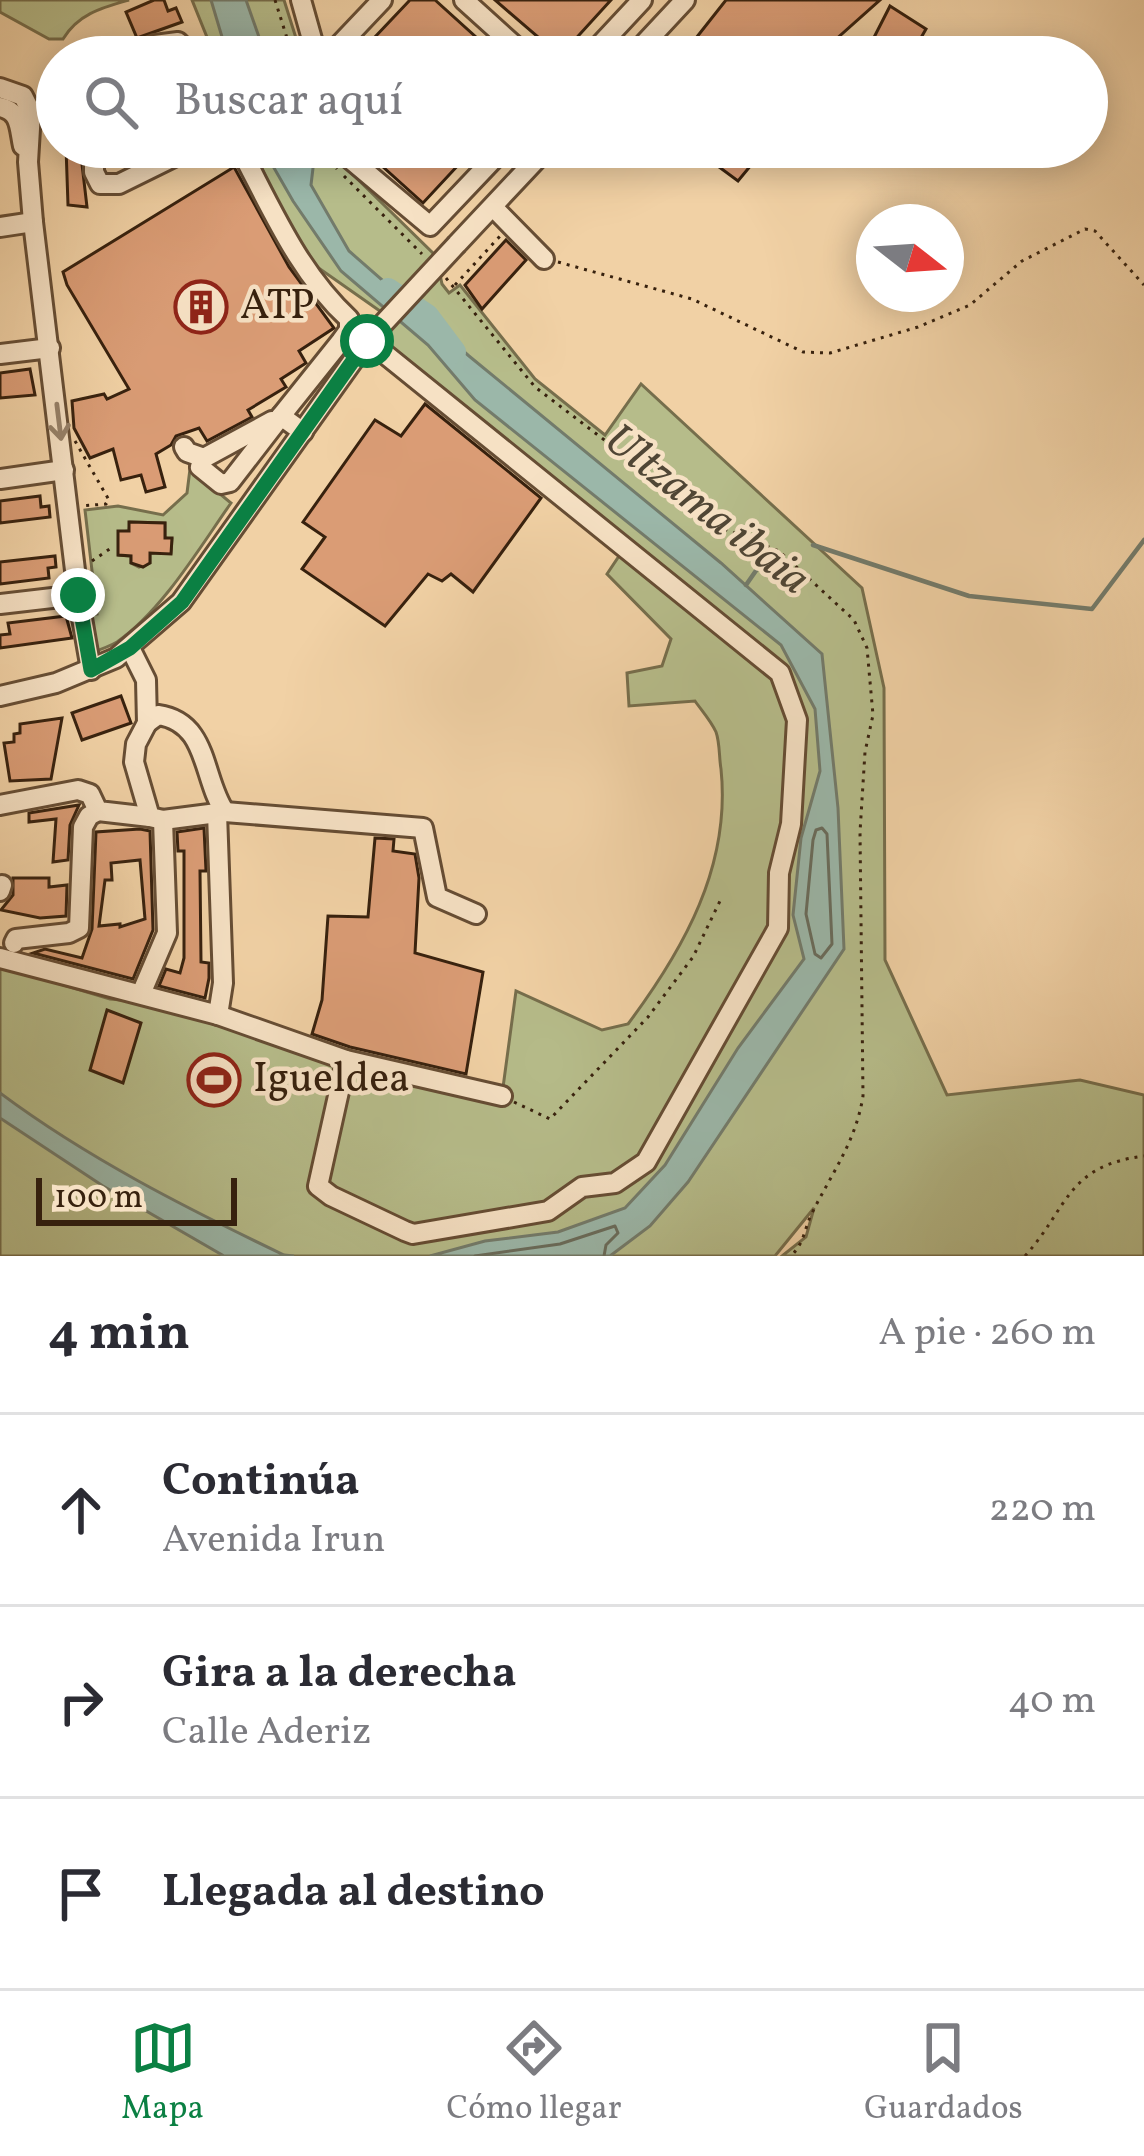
<!DOCTYPE html>
<html lang="es">
<head>
<meta charset="utf-8">
<style>
	:root { --surface:#fff; --page:#f2f2f3; --text:#2b2b33; --muted:#7c7c81; --line:#e1e1e2; --accent:#0b8043 }
	body { margin:0; font-family:Vollkorn,serif; background:var(--page); color:var(--text) }
	.compass { position:absolute; left:856px; top:204px; width:108px; height:108px; border-radius:50%; background:var(--surface); box-shadow:0 6px 30px #0003; rotate:107deg }
	.scale { position:absolute; left:36px; bottom:30px; width:201px; box-sizing:border-box; padding-left:12px; border:6px solid #37210e; border-top:0; font-size:33px; line-height:42px; white-space:nowrap; color:#37210e; -webkit-text-stroke:9px #f6e1c4; paint-order:stroke }
	.stop { position:absolute; width:36px; height:36px; margin:-27px; border:9px solid #0b8043; border-radius:50%; background:#fff }
	.stop.end { background:#0b8043; border-color:#fff; box-shadow:0 3px 12px #0008 }
	.list { margin:0; padding:0; list-style:none }
	h2 { display:flex; justify-content:space-between; align-items:center; height:156px; margin:0; padding:0 48px; font-size:51px }
	h2 small { font-size:39px; font-weight:400; color:var(--muted) }
	.list li { display:grid; grid-template-columns:78px 1fr auto; gap:36px; align-items:center; box-sizing:border-box; height:192px; padding:0 48px; border-top:3px solid var(--line) }
	.list b { display:block; font-size:45px; white-space:nowrap }
	.list p { margin:0; font-size:39px; white-space:nowrap; color:var(--muted) }
	.list em { font-size:39px; font-style:normal; color:var(--muted) }
	.icon { flex:none; width:66px; height:66px; fill:none; stroke:currentColor; stroke-width:2; stroke-linecap:round; stroke-linejoin:round }
	.map { position:relative; flex:none; width:1144px; height:1256px; overflow:hidden }
	.search { position:absolute; background:var(--surface); box-shadow:0 6px 30px #0003; left:36px; right:36px; top:36px; height:132px; display:flex; align-items:center; gap:30px; box-sizing:border-box; padding:0 42px; border-radius:66px; color:var(--muted); font-size:45px }
	.sheet { height:732px; background:var(--surface) }
	nav { display:flex; justify-content:space-around; align-items:center; box-sizing:border-box; height:168px; border-top:3px solid var(--line); background:var(--surface); font-size:33px; color:var(--muted) }
	nav a { display:grid; justify-items:center; gap:6px }
	nav .on { color:var(--accent) }
	.map>svg:first-child { display:block }
</style>
</head>
<body>
<div class="map">
<svg width="1144" height="1256" viewBox="0 0 1144 1256">
	<rect width="100%" height="100%" fill="#f1d1a5"/>
	<filter id="stains"><feTurbulence type="fractalNoise" baseFrequency=".00167" numOctaves="4"/><feColorMatrix values="0 0 0 0 .2 0 0 0 0 .09 0 0 0 0 .02 0 0 0 .5 -.17"/></filter>
	<radialGradient id="worn" r=".72"><stop offset=".6" stop-color="#630" stop-opacity="0"/><stop offset="1" stop-color="#630" stop-opacity=".3"/></radialGradient>
	<g fill="#b6bc8a" stroke="#766e4c" stroke-width="3" fill-rule="evenodd">
		<path d="M0 0H129C101 8 78 14 63 39H49L0 12Z"/>
		<path d="M192 0H284L302 57H215Z"/>
		<path d="M253 147H332L335 157 436 256 442 284 449 293 460 285 535 379 605 435 641 384 862 588 884 688 885 960 947 1095 1080 1080 1144 1095V1256H782L806 1237 814 1208 775 1256H0V966L110 999 143 1002 337 1063 502 1095 516 991 602 1030 628 1024C684 949 731 866 721 769 719 758 720 743 716 732 711 721 702 711 695 701L629 706 627 673 662 666 671 639 607 574 623 550 376 360 383 351 375 346 397 323 310 262 274 197Z"/>
		<path d="M190 469 231 503C200 547 162 611 117 642 107 648 93 652 82 656L78 617 97 614 85 510 118 506 163 515 187 493ZM130 522 165 523V538L172 539 171 553H150V563L139 567 131 563V556L119 555V532L129 531Z"/>
	</g>
	<g fill="#9bb7a9" stroke="#737b6b" stroke-width="3">
		<path d="M211 0H246L266 57H228Z"/>
		<path d="M262 147H299L313 168 311 185 349 251 469 356 721 563 822 654 838 808 844 949 688 1182 650 1226 610 1256H430L485 1241 558 1232 625 1208 665 1165 738 1048 804 959 793 915 801 838 820 771 815 709 781 645 475 400 428 345 341 271 293 201Z"/>
		<path d="M0 1093C87 1158 186 1208 284 1255L294 1256H224L103 1186 0 1118Z"/>
	</g>
	<g fill="none" stroke-linecap="round" stroke-linejoin="round">
		<g stroke="#696c5c" stroke-width="3">
			<path d="M822 828 827 834 832 944 821 958 815 954 806 914 813 840 816 830Z"/>
			<path d="M475 1256 560 1244 615 1226 618 1233 606 1245 604 1256"/>
		</g>
		<g stroke="#737b6b" stroke-width="4.5">
			<path d="M813 545 969 596 1092 609 1144 540"/>
			<path d="M746 585 762 562"/>
		</g>
		<path stroke="#9bb7a9" stroke-width="24" d="M388 290 427 316 454 352"/>
	</g>
	<g fill="#da9c75" stroke="#37210e" stroke-width="3" fill-rule="evenodd">
		<path d="M154 0H164L168 11 176 8 182 22 137 38 126 12Z"/>
		<path d="M410 0H435L498 57H356Z"/>
		<path d="M495 0H611L560 56Z"/>
		<path d="M726 0H880L816 57H681Z"/>
		<path d="M890 6 926 29 910 57H864Z"/>
		<path d="M66 147H80L87 207 68 205Z"/>
		<path d="M361 147H475L423 203Z"/>
		<path d="M692 147H766L738 181Z"/>
		<path d="M234 167 289 267 334 328 299 351 306 363 281 379 286 387 248 410 252 417 207 441 199 428 176 436 171 445 156 454 165 487 146 492 141 475 121 480 113 449 90 458 74 428 72 401 104 394 107 399 129 389 67 285 63 272Z"/>
		<path d="M506 240 526 260 482 309 465 285Z"/>
		<path d="M30 369 35 395 0 398V373Z"/>
		<path d="M425 404 541 498 473 592 451 574 442 581 428 574 385 626 302 569 325 537 303 522 375 420 401 436Z"/>
		<path d="M40 496 41 507 49 506 50 517 0 523V501Z"/>
		<path d="M129 522 165 523V538H172L171 554 150 553V563L143 567 131 563V556L118 555V531H129Z"/>
		<path d="M55 556 56 567 48 568 49 578 0 584V562Z"/>
		<path d="M66 616 72 638 0 648V635L10 634 8 623Z"/>
		<path d="M121 696 131 723 82 740 72 713Z"/>
		<path d="M62 718 51 779 10 781 4 743 14 742V734L20 733V724Z"/>
		<path d="M79 805 70 825 68 860 53 862 56 819 29 822V813Z"/>
		<path d="M204 828 206 871H200L201 962 209 963V978L205 998 159 986 166 969 180 973 184 958V851H178L177 832Z"/>
		<path d="M140 829 150 831 153 930 133 979 33 953 45 949 82 958 92 929 96 832ZM140 860 145 919 120 927V924L99 926 105 880H112L111 863Z"/>
		<path d="M375 838 394 839 393 851 415 854 419 878 415 953 483 972 466 1074 350 1047 312 1034 322 1000 328 916 368 917Z"/>
		<path d="M13 878H49V887L67 885 66 916 40 918 1 910 13 895Z"/>
		<path d="M107 1010 141 1023 123 1083 90 1070Z"/>
	</g>
	<g fill="none" stroke-linecap="round" stroke-linejoin="round">
		<g stroke="#664d34" stroke-width="24">
			<g id="minor">
				<path d="M301 0 317 57"/>
				<path d="M464 0 527 57"/>
				<path d="M125 57 155 45 178 42 193 57"/>
				<path d="M328 57 382 0"/>
				<path d="M589 57 642 0"/>
				<path d="M632 57 685 0"/>
				<path d="M0 88 23 96 31 112 28 162 33 222 78 595 91 670"/>
				<path d="M0 107C21 111 19 128 23 146"/>
				<path d="M94 147V172L100 184H119L194 147"/>
				<path d="M239 147C271 207 298 272 349 319V330L341 341 281 416 303 432"/>
				<path d="M346 147 349 158 430 226 505 147"/>
				<path d="M493 207 544 259"/>
				<path d="M0 227 33 222"/>
				<path d="M457 244 548 147"/>
				<path d="M0 354 50 348"/>
				<path d="M184 447 187 452 204 458 272 421"/>
				<path d="M204 458 200 467 221 484 230 482 281 416"/>
				<path d="M0 479 64 470"/>
				<path d="M0 604 78 595"/>
				<path d="M130 648 146 680 147 723 136 744 134 762 150 817 163 820 167 933 141 994"/>
				<path d="M0 696 56 683 116 658 181 602 367 341"/>
				<path d="M147 723 158 715C209 722 202 779 225 812"/>
				<path d="M0 805 78 790 90 794 98 811 150 817"/>
				<path d="M217 813 223 983 218 1015"/>
				<path d="M163 820 225 812 423 828 437 897 476 914"/>
				<path d="M0 891 2 885"/>
				<path d="M14 943 16 939 69 933 79 928 83 827 89 816 98 811"/>
				<path d="M0 958 218 1015 346 1060 502 1096"/>
				<path d="M346 1060 318 1186 331 1196 405 1231 413 1234 548 1211 582 1187 615 1183 646 1162 778 928 779 873 791 824 797 720 780 673 375 346"/>
			</g>
		</g>
		<g stroke="#37210e" stroke-width="3" stroke-dasharray="3 6" stroke-linecap="butt">
			<path d="M275 0 293 57"/>
			<path d="M320 147 337 169"/>
			<path d="M344 176 422 254"/>
			<path d="M558 262 692 299 803 352 830 353 918 327 970 305 1022 261 1085 229 1095 231 1144 285"/>
			<path d="M446 278 535 387 717 526 779 551 854 620 867 648 873 715 865 752 860 832 863 1096C856 1141 832 1173 812 1213 804 1229 805 1242 791 1256"/>
			<path d="M455 285 501 235"/>
			<path d="M75 441 109 500 106 504 81 506"/>
			<path d="M92 561 114 546"/>
			<path d="M514 1102 550 1119 648 1017 693 957 720 901"/>
			<path d="M1025 1256C1069 1207 1066 1166 1144 1156"/>
		</g>
		<use href="#minor" stroke="#f6e1c4" stroke-width="18"/>
		<g stroke="#664d34" stroke-width="24" stroke-linecap="butt">
			<path id="minor-bridge" d="M367 341 457 244"/>
		</g>
		<use href="#minor-bridge" stroke="#f6e1c4" stroke-width="18"/>
	</g>
	<defs><path id="oneway-shaft" d="M-6 0H5M1.5-3L5.5 0L1.5 3" fill="none" stroke-width="1.6" stroke-linecap="round" stroke-linejoin="round" transform="scale(3)"/></defs>
	<use stroke="#968169" href="#oneway-shaft" transform="translate(59 422) rotate(83)"/>
	<g fill="none" stroke-linecap="round" stroke-linejoin="round">
		<path stroke="#0b8043" stroke-width="15" d="M78 595 91 670 130 648 182 602 367 341"/>
	</g>
	<defs>
		<g id="building-ring" transform="scale(2.7)"><circle r="9.5" fill="#f6e1c4" stroke="#8f2418" stroke-width="1.5"/><path d="M-4-6H4V6H1V3H-1V6H-4ZM-2.5-4.3h1.7v1.8h-1.7ZM.8-4.3h1.7v1.8H.8ZM-2.5-1h1.7V.8h-1.7ZM.8-1h1.7V.8H.8Z" fill="#8f2418"/></g>
		<g id="stadium-ring" transform="scale(2.7)"><circle r="9.5" fill="#f6e1c4" stroke="#8f2418" stroke-width="1.5"/><path d="M0-5a6.5 5 0 1 0 0 10a6.5 5 0 1 0 0-10ZM-3.5-1.8h7v3.6h-7Z" fill="#8f2418"/></g>
	</defs>
	<g fill-rule="evenodd">
		<use href="#building-ring" x="201" y="307"/>
		<use href="#stadium-ring" x="214" y="1080"/>
	</g>
	<g text-anchor="middle" dominant-baseline="central" stroke-width="9" stroke-linejoin="round" paint-order="stroke">
		<g font-size="42" fill="#37210e" stroke="#f6e1c4" text-anchor="start">
			<text x="240" y="307">ATP</text>
			<text x="253" y="1080">Igueldea</text>
		</g>
		<g font-size="45" font-style="italic" fill="#504635" stroke="#f6e1c4">
			<text transform="translate(706 511) rotate(38)">Ultzama ibaia</text>
		</g>
	</g>
	<rect width="100%" height="100%" filter="url(#stains)"/>
	<rect width="100%" height="100%" fill="url(#worn)"/>
</svg>
<svg class="compass" viewBox="-18 -18 36 36"><path d="M0-13l5 13h-10z" fill="#e53935"/><path d="M0 13l5-13h-10z" fill="#7c7c81"/></svg>
<div class="scale">100 m</div>
<div class="stop" style="left:367px;top:341px"></div>
<div class="stop end" style="left:78px;top:595px"></div>
<div class="search"><svg class="icon" aria-label="search" viewBox="0 0 24 24"><circle cx="10" cy="10" r="6"/><path d="M15 15l6 6"/></svg>Buscar aquí</div>
</div>
<section class="sheet">
<h2>4 min<small>A pie · 260 m</small></h2>
<ul class="list">
<li><svg class="icon" aria-label="ahead" viewBox="0 0 24 24"><path d="M12 20V5M6 11l6-6 6 6"/></svg><div><b>Continúa</b><p>Avenida Irun</p></div><em>220 m</em></li>
<li><svg class="icon" aria-label="right" viewBox="0 0 24 24"><path d="M7 20v-9h11M14 6l5 5-5 5"/></svg><div><b>Gira a la derecha</b><p>Calle Aderiz</p></div><em>40 m</em></li>
<li><svg class="icon" aria-label="arrive" viewBox="0 0 24 24"><path d="M6 21V4h12l-3 4 3 4H6"/></svg><div><b>Llegada al destino</b></div></li>
</ul>
</section>
<nav>
<a class="on"><svg class="icon" aria-label="map" viewBox="0 0 24 24"><path d="M3 6l6-2 6 2 6-2v14l-6 2-6-2-6 2zM9 4v14M15 6v14"/></svg>Mapa</a>
<a><svg class="icon" aria-label="directions" viewBox="0 0 24 24"><path d="M12 3l9 9-9 9-9-9zM9 14v-3h6M13 9l2 2-2 2"/></svg>Cómo llegar</a>
<a><svg class="icon" aria-label="saved" viewBox="0 0 24 24"><path d="M7 4h10v16l-5-4-5 4z"/></svg>Guardados</a>
</nav>
</body>
</html>
